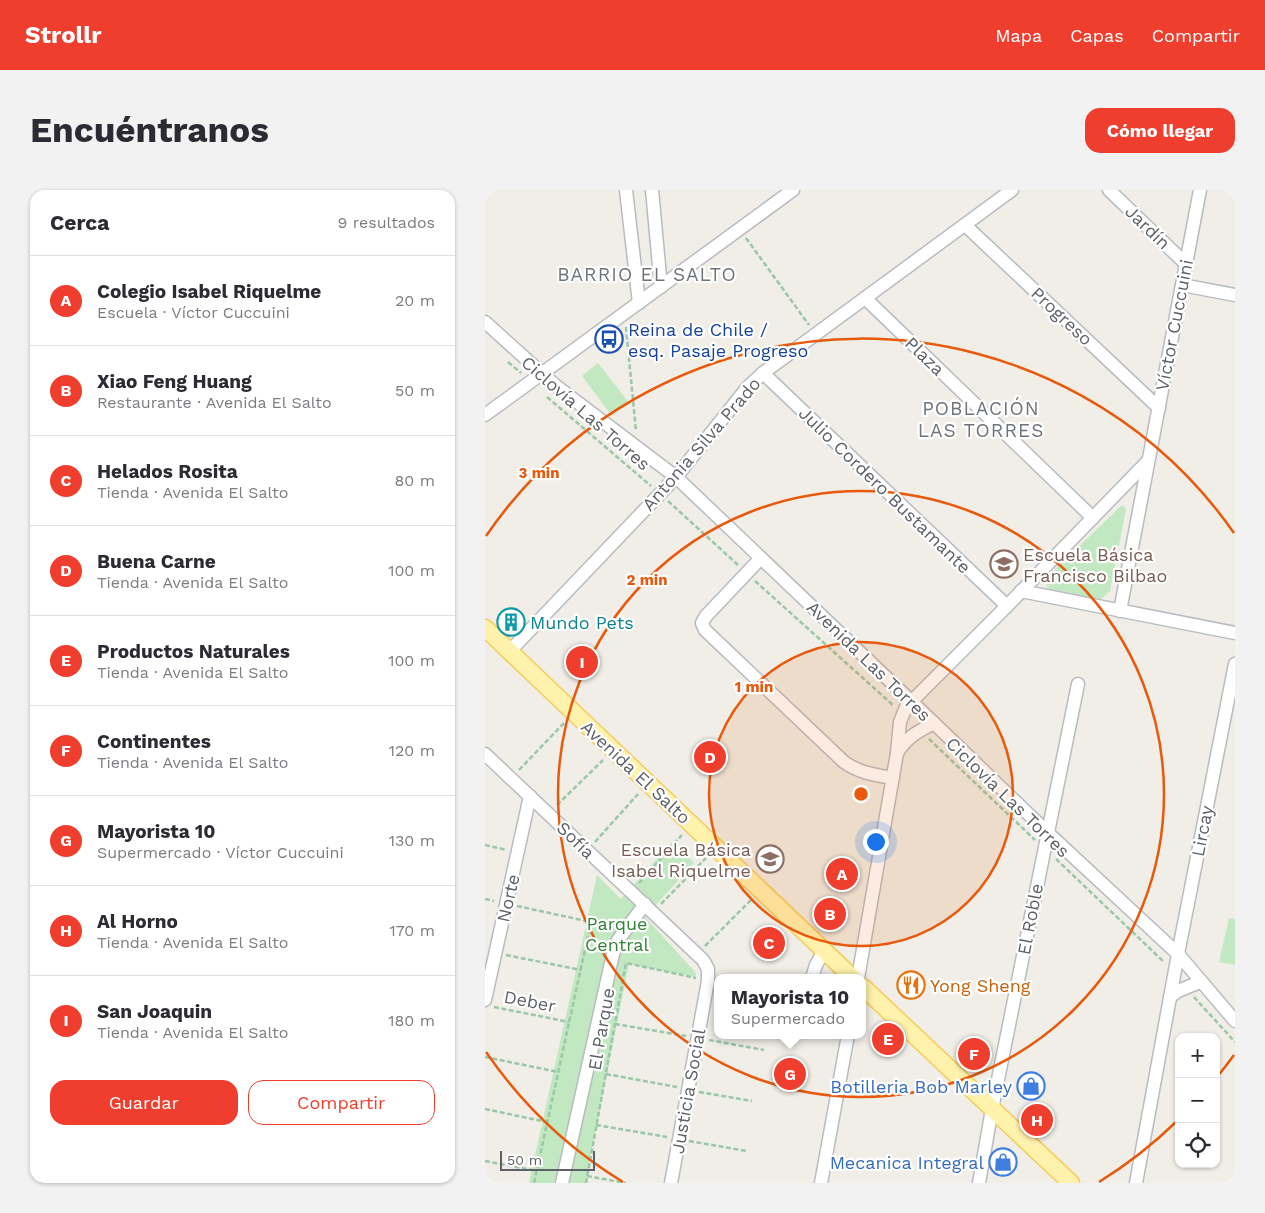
<!DOCTYPE html>
<html lang="es">
<head>
<meta charset="utf-8">
<style>
	:root { --surface:#fff; --page:#f2f2f3; --text:#2b2b33; --muted:#7c7c81; --line:#e1e1e2; --accent:#ef3e2d }
	body { margin:0; font-family:"Work Sans",sans-serif; background:var(--page); color:var(--text) }
	.controls { position:absolute; right:15px; bottom:15px; display:grid; overflow:hidden; border-radius:10px; box-shadow:0 1px 4px #0004 }
	.controls button { width:45px; height:45px; display:grid; place-items:center; padding:0; border:0; border-bottom:1px solid var(--line); background:var(--surface); color:var(--text); font:25px sans-serif }
	.scale { position:absolute; left:15px; bottom:12px; width:95px; box-sizing:border-box; padding-left:5px; border:2px solid #5d6167; border-top:0; font-size:14px; line-height:18px; white-space:nowrap; color:#5d6167; -webkit-text-stroke:4px #fff; paint-order:stroke }
	.you { position:absolute; left:390px; top:651px; width:18px; height:18px; margin:-12px; border:4px solid #fff; border-radius:50%; background:#1a73e8; box-shadow:0 0 0 8px #1a73e833 }
	.badge { display:grid; place-items:center; width:32px; height:32px; border-radius:50%; background:var(--accent); color:#fff; font-size:16px; font-weight:700 }
	.pin { position:absolute; translate:-50% -50%; border:2px solid #fff; box-shadow:0 1px 5px #0006 }
	.popup { position:absolute; left:229px; top:784px; width:152px; height:65px; box-sizing:border-box; display:grid; place-content:center; border-radius:10px; background:var(--surface); filter:drop-shadow(0 1px 4px #0005); font-size:16px; white-space:nowrap; color:var(--muted) }
	.popup b { font-size:19px; color:var(--text) }
	.popup::after { content:''; position:absolute; left:50%; top:100%; margin-left:-10px; border:10px solid transparent; border-top-color:var(--surface) }
	.list { margin:0; padding:0; list-style:none }
	h2 { display:flex; justify-content:space-between; align-items:center; height:65px; margin:0; padding:0 20px; font-size:21px }
	h2 small { font-size:16px; font-weight:400; color:var(--muted) }
	.list li { display:grid; grid-template-columns:32px 1fr auto; gap:15px; align-items:center; box-sizing:border-box; height:90px; padding:0 20px; border-top:1px solid var(--line) }
	.list b { display:block; font-size:19px; white-space:nowrap }
	.list p { margin:0; font-size:16px; white-space:nowrap; color:var(--muted) }
	.list em { font-size:16px; font-style:normal; color:var(--muted) }
	.actions { display:flex; gap:10px; padding:15px 20px }
	.actions a { flex:1; padding:11px 0; border:1px solid var(--accent); border-radius:15px; text-align:center; font-size:18px; color:var(--accent) }
	.actions .main { background:var(--accent); color:#fff }
	.icon { flex:none; width:28px; height:28px; fill:none; stroke:currentColor; stroke-width:2; stroke-linecap:round; stroke-linejoin:round }
	.map { position:relative; flex:none; width:750px; height:993px; overflow:hidden; border-radius:15px }
	header { display:flex; align-items:center; gap:30px; box-sizing:border-box; height:70px; padding:0 25px; background:var(--accent); color:#fff }
	header strong { font-size:24px }
	nav { display:flex; gap:28px; margin-inline-start:auto; font-size:18px }
	.intro { display:flex; align-items:center; justify-content:space-between; box-sizing:border-box; height:120px; padding:0 30px }
	h1 { margin:0; font-size:35px }
	.button { padding:12px 22px; border-radius:15px; background:var(--accent); color:#fff; font-size:18px; font-weight:700 }
	main { display:flex; gap:30px; padding:0 30px }
	aside { flex:1; background:var(--surface); border-radius:15px; box-shadow:0 1px 4px #0004 }
	.map>svg:first-child { display:block }
</style>
</head>
<body>
<header>
<strong>Strollr</strong>
<nav><a>Mapa</a><a>Capas</a><a>Compartir</a></nav>
</header>
<div class="intro"><h1>Encuéntranos</h1><a class="button">Cómo llegar</a></div>
<main>
<aside>
<h2>Cerca<small>9 resultados</small></h2>
<ul class="list">
<li><span class="badge">A</span><div><b>Colegio Isabel Riquelme</b><p>Escuela · Víctor Cuccuini</p></div><em>20 m</em></li>
<li><span class="badge">B</span><div><b>Xiao Feng Huang</b><p>Restaurante · Avenida El Salto</p></div><em>50 m</em></li>
<li><span class="badge">C</span><div><b>Helados Rosita</b><p>Tienda · Avenida El Salto</p></div><em>80 m</em></li>
<li><span class="badge">D</span><div><b>Buena Carne</b><p>Tienda · Avenida El Salto</p></div><em>100 m</em></li>
<li><span class="badge">E</span><div><b>Productos Naturales</b><p>Tienda · Avenida El Salto</p></div><em>100 m</em></li>
<li><span class="badge">F</span><div><b>Continentes</b><p>Tienda · Avenida El Salto</p></div><em>120 m</em></li>
<li><span class="badge">G</span><div><b>Mayorista 10</b><p>Supermercado · Víctor Cuccuini</p></div><em>130 m</em></li>
<li><span class="badge">H</span><div><b>Al Horno</b><p>Tienda · Avenida El Salto</p></div><em>170 m</em></li>
<li><span class="badge">I</span><div><b>San Joaquin</b><p>Tienda · Avenida El Salto</p></div><em>180 m</em></li>
</ul>
<div class="actions"><a class="main">Guardar</a><a>Compartir</a></div>
</aside>
<div class="map">
<svg width="750" height="993" viewBox="0 0 750 993">
	<rect width="100%" height="100%" fill="#f0eee6"/>
	<g fill="#c2e8c2">
		<path d="M113 173 144 213 127 226 97 186Z"/>
		<path d="M636 316H638L641 319 625 401 616 409 567 401 562 397 561 392 563 386Z"/>
		<path d="M189 650 209 673 160 727 211 783 210 787 144 774 100 993H44L112 685 136 709Z"/>
		<path d="M744 728 750 729V775L734 772Z"/>
	</g>
	<g fill="none" stroke-linecap="round" stroke-linejoin="round">
		<g stroke="#b8bbc0" stroke-width="15">
			<g id="minor">
				<path d="M141 0 154 113"/>
				<path d="M167 0 176 97"/>
				<path d="M624 0 701 74"/>
				<path d="M480 35 674 218"/>
				<path d="M697 95 750 105"/>
				<path d="M380 108 608 328"/>
				<path d="M0 132 71 196 191 287 426 511 563 643 693 764 750 831"/>
				<path d="M278 183 522 416"/>
				<path d="M0 225 308 0"/>
				<path d="M276 368 221 426 217 433 220 440 359 572C374 583 390 585 408 588"/>
				<path d="M536 401 750 443"/>
				<path d="M635 421 715 0"/>
				<path d="M24 462 191 287 262 198 278 183 527 0"/>
				<path d="M412 563C422 547 432 542 449 533"/>
				<path d="M0 564 218 770 223 779V791L186 993"/>
				<path d="M327 788 331 775 339 761"/>
				<path d="M373 788 412 563 415 532 421 517 522 416 663 271"/>
				<path d="M685 807 693 801 715 792"/>
				<path d="M0 810 45 606"/>
				<path d="M77 993 128 764 133 750 160 714"/>
				<path d="M336 993 363 845"/>
				<path d="M494 993 507 919 593 494"/>
				<path d="M651 993 693 764 750 474"/>
			</g>
		</g>
		<g stroke="#f6cc59" stroke-width="19">
			<g id="major">
				<path d="M0 438 368 788"/>
				<path d="M378 797 586 993"/>
			</g>
		</g>
		<g stroke="#99c7a7" stroke-width="2.5" stroke-dasharray="5 2.5" stroke-linecap="butt">
			<path d="M261 48 324 135"/>
			<path d="M141 137 151 241"/>
			<path d="M23 172 36 183"/>
			<path d="M62 207 166 296"/>
			<path d="M183 311 253 375"/>
			<path d="M270 391 409 516"/>
			<path d="M444 549 550 650"/>
			<path d="M34 580 79 533"/>
			<path d="M72 615 118 570"/>
			<path d="M110 652 153 604"/>
			<path d="M0 655 22 660"/>
			<path d="M571 669 679 772"/>
			<path d="M154 693 197 645"/>
			<path d="M0 709 9 711"/>
			<path d="M176 714 221 668"/>
			<path d="M32 716 106 732 49 993"/>
			<path d="M220 756 266 710"/>
			<path d="M21 765 96 780"/>
			<path d="M709 807 750 852"/>
			<path d="M9 817 84 832"/>
			<path d="M130 834 201 846"/>
			<path d="M224 850 279 860"/>
			<path d="M0 867 73 882"/>
			<path d="M121 884 192 897"/>
			<path d="M214 902 267 911"/>
			<path d="M0 919 62 932"/>
			<path d="M111 935 182 947"/>
			<path d="M204 951 262 961"/>
			<path d="M0 971 52 981"/>
			<path d="M102 986 141 993"/>
			<path d="M101 993 141 773 211 788"/>
		</g>
		<use href="#minor" stroke="#fff" stroke-width="12"/>
		<use href="#major" stroke="#fff2ac" stroke-width="16"/>
	</g>
	<circle cx="376" cy="604" r="152" fill="#e8590c" fill-opacity=".12"/>
	<g fill="none" stroke="#e8590c" stroke-width="2.5">
		<circle cx="376" cy="604" r="152"/>
		<circle cx="376" cy="604" r="303"/>
		<path d="M749 865A455 455 0 0 1 732 887M692 931A455 455 0 0 1 614 992M138 992A455 455 0 0 1 1 862M1 346A455 455 0 0 1 749 343"/>
	</g>
	<defs>
		<g id="bus-ring" transform="scale(1.4375)"><circle r="9.5" fill="#fff" stroke="#1a4fb4" stroke-width="1.5"/><path d="M-5-6H5V4H4V6H2V4H-2V6H-4V4H-5ZM-3.5-4V0h7V-4ZM-3.5 1.2v1.5H-2V1.2ZM2 1.2v1.5H3.5V1.2Z" fill="#1a4fb4"/></g>
		<g id="school-ring" transform="scale(1.4375)"><circle r="9.5" fill="#fff" stroke="#8d6e63" stroke-width="1.5"/><path d="M0-5L7-2L0 1L-7-2ZM-4 1L0 2.5L4 1V4Q0 6-4 4Z" fill="#8d6e63"/></g>
		<g id="building-ring" transform="scale(1.4375)"><circle r="9.5" fill="#fff" stroke="#0f9aa8" stroke-width="1.5"/><path d="M-4-6H4V6H1V3H-1V6H-4ZM-2.5-4.3h1.7v1.8h-1.7ZM.8-4.3h1.7v1.8H.8ZM-2.5-1h1.7V.8h-1.7ZM.8-1h1.7V.8H.8Z" fill="#0f9aa8"/></g>
		<g id="restaurant-ring" transform="scale(1.4375)"><circle r="9.5" fill="#fff" stroke="#e8710a" stroke-width="1.5"/><path d="M-5-6h1v4h1v-4h1v4h1v-4h1v5L-1.5 .5V6h-2V.5L-5-1ZM5-6V6H3V1.5H1.5Q1.5-4 5-6Z" fill="#e8710a"/></g>
		<g id="shop-ring" transform="scale(1.4375)"><circle r="9.5" fill="#fff" stroke="#3f7fe0" stroke-width="1.5"/><path d="M-5-2.5h2.3a2.7 3.5 0 0 1 5.4 0H5L5.5 6h-11ZM-1.5-2.5h3a1.5 2.3 0 0 0-3 0Z" fill="#3f7fe0"/></g>
	</defs>
	<g fill-rule="evenodd">
		<use href="#bus-ring" x="124" y="149"/>
		<use href="#school-ring" x="519" y="374"/>
		<use href="#building-ring" x="26" y="432"/>
		<use href="#school-ring" x="285" y="669"/>
		<use href="#restaurant-ring" x="426" y="795"/>
		<use href="#shop-ring" x="546" y="896"/>
		<use href="#shop-ring" x="518" y="972"/>
	</g>
	<g text-anchor="middle" dominant-baseline="central" stroke-width="4.5" stroke-linejoin="round" paint-order="stroke">
		<g font-size="18" fill="#5d6167" stroke="#fff">
			<text transform="translate(663 37) rotate(44)">Jardín</text>
			<text transform="translate(577 126) rotate(43)">Progreso</text>
			<text transform="translate(689 135) rotate(-79)">Víctor Cuccuini</text>
			<text transform="translate(440 166) rotate(44)">Plaza</text>
			<text transform="translate(101 223) rotate(41)">Ciclovía Las Torres</text>
			<text transform="translate(216 254) rotate(-49)">Antonia Silva Prado</text>
			<text transform="translate(400 300) rotate(44)">Julio Cordero Bustamante</text>
			<text transform="translate(384 471) rotate(44)">Avenida Las Torres</text>
			<text transform="translate(151 582) rotate(43)">Avenida El Salto</text>
			<text transform="translate(523 607) rotate(44)">Ciclovía Las Torres</text>
			<text transform="translate(717 641) rotate(-79)">Lircay</text>
			<text transform="translate(91 650) rotate(44)">Sofía</text>
			<text transform="translate(23 708) rotate(-77)">Norte</text>
			<text transform="translate(545 729) rotate(-79)">El Roble</text>
			<text transform="translate(45 811) rotate(11)">Deber</text>
			<text transform="translate(116 839) rotate(-80)">El Parque</text>
			<text transform="translate(203 901) rotate(-80)">Justicia Social</text>
		</g>
		<g font-size="18" fill="#164399" stroke="#fff" text-anchor="start">
			<text x="143" y="139">Reina de Chile /<tspan x="143" dy="21">esq. Pasaje Progreso</tspan></text>
		</g>
		<g font-size="18" fill="#785e54" stroke="#fff" text-anchor="start">
			<text x="538" y="364">Escuela Básica<tspan x="538" dy="21">Francisco Bilbao</tspan></text>
			<text x="266" y="659" text-anchor="end">Escuela Básica<tspan x="266" dy="21">Isabel Riquelme</tspan></text>
		</g>
		<g font-size="18" fill="#0d838f" stroke="#fff" text-anchor="start">
			<text x="45" y="432">Mundo Pets</text>
		</g>
		<g font-size="18" fill="#318236" stroke="#fff">
			<text x="132" y="733">Parque<tspan x="132" dy="21">Central</tspan></text>
		</g>
		<g font-size="18" fill="#c56008" stroke="#fff" text-anchor="start">
			<text x="445" y="795">Yong Sheng</text>
		</g>
		<g font-size="18" fill="#366cbe" stroke="#fff" text-anchor="end">
			<text x="527" y="896">Botilleria Bob Marley</text>
			<text x="499" y="972">Mecanica Integral</text>
		</g>
		<g font-size="19" letter-spacing="1" fill="#6e7379" stroke="#fff">
			<text x="162" y="84">BARRIO EL SALTO</text>
			<text x="496" y="218">POBLACIÓN<tspan x="496" dy="22">LAS TORRES</tspan></text>
		</g>
	</g>
	<circle cx="376" cy="604" r="8" fill="#e8590c" stroke="#fff" stroke-width="2.5"/>
	<g font-size="15" text-anchor="middle" font-weight="bold" fill="#e8590c" stroke="#fff" stroke-width="4.5" stroke-linejoin="round" paint-order="stroke">
		<text x="54" y="288">3 min</text>
		<text x="162" y="395">2 min</text>
		<text x="269" y="502">1 min</text>
	</g>
</svg>
<div class="controls">
<button>+</button>
<button>−</button>
<button><svg class="icon" aria-label="locate" viewBox="0 0 24 24"><circle cx="12" cy="12" r="6"/><path d="M12 2v4M12 18v4M2 12h4M18 12h4"/></svg></button>
</div>
<div class="scale">50 m</div>
<div class="you"></div>
<div class="pin badge" style="left:357px;top:684px">A</div>
<div class="pin badge" style="left:345px;top:724px">B</div>
<div class="pin badge" style="left:284px;top:753px">C</div>
<div class="pin badge" style="left:225px;top:567px">D</div>
<div class="pin badge" style="left:403px;top:849px">E</div>
<div class="pin badge" style="left:489px;top:864px">F</div>
<div class="pin badge" style="left:305px;top:884px">G</div>
<div class="popup"><b>Mayorista 10</b>Supermercado</div>
<div class="pin badge" style="left:552px;top:930px">H</div>
<div class="pin badge" style="left:97px;top:472px">I</div>
</div>
</main>
</body>
</html>
